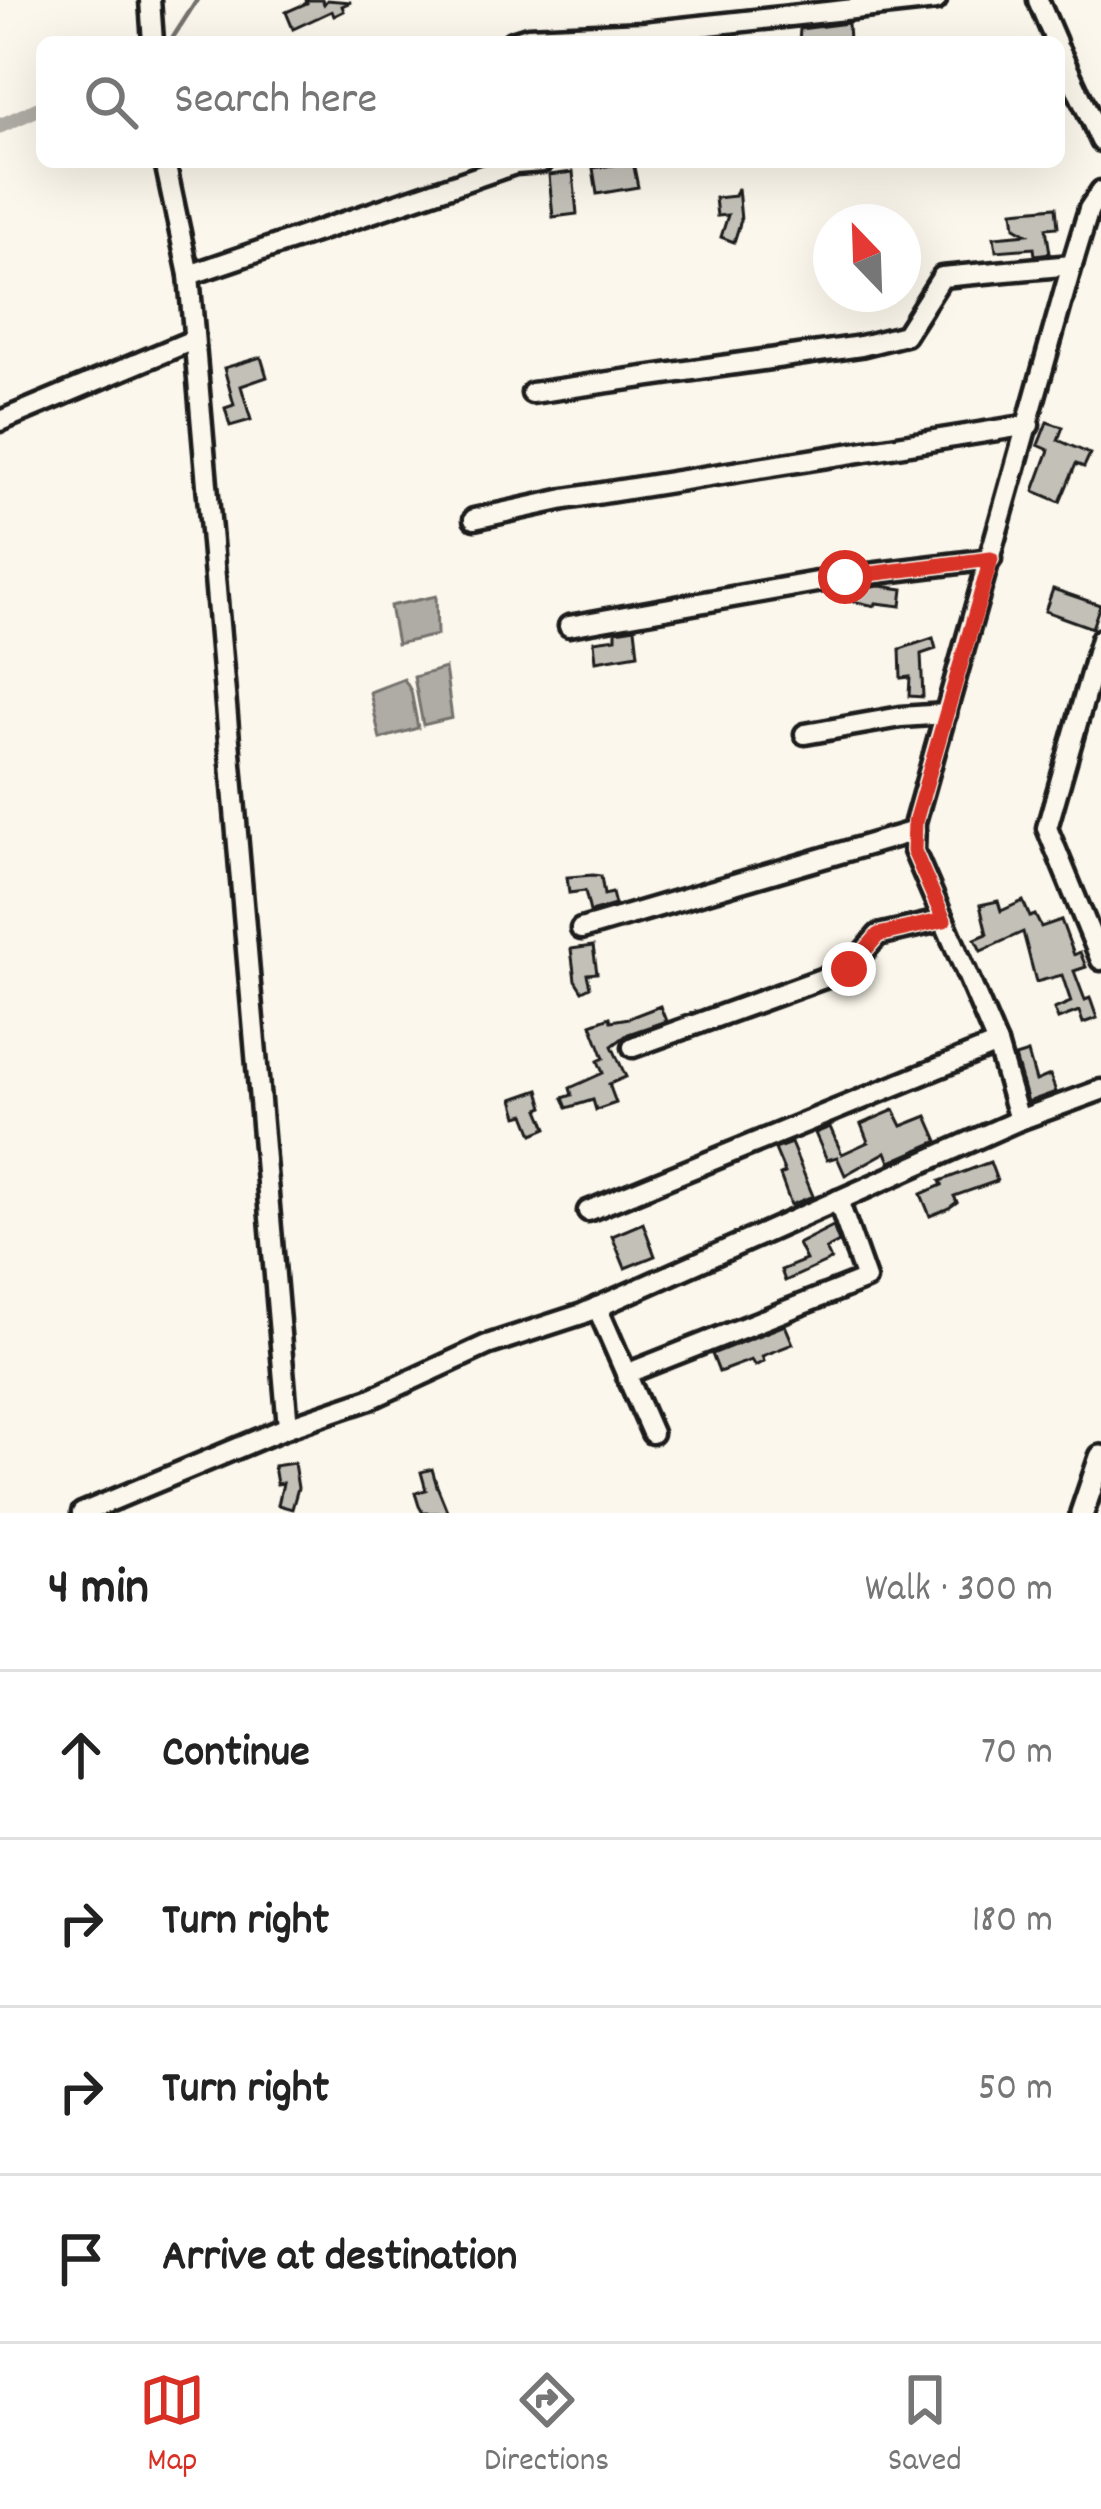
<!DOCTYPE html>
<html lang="en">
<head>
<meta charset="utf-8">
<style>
	:root { --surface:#fff; --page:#f6f6f6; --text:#222; --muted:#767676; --line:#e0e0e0; --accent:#d93025 }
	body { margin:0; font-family:Dekko,sans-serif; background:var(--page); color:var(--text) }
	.compass { position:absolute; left:813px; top:204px; width:108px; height:108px; border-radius:50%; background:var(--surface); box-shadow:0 12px 48px #0002; rotate:337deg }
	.stop { position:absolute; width:36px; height:36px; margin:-27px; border:9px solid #d93025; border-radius:50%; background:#fff }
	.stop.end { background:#d93025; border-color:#fff; box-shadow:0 3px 12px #0008 }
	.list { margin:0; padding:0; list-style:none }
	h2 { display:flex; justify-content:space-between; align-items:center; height:156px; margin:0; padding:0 48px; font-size:51px }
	h2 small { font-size:39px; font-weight:400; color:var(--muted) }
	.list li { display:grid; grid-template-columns:78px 1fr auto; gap:36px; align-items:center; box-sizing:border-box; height:168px; padding:0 48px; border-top:3px solid var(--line) }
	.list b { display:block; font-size:45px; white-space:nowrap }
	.list em { font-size:39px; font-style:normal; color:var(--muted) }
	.icon { flex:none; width:66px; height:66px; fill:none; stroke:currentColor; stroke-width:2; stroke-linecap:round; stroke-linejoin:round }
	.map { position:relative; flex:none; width:1101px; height:1513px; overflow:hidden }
	.search { position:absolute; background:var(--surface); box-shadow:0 12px 48px #0002; left:36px; right:36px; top:36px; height:132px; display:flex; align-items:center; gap:30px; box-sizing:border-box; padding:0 42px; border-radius:18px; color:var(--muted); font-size:45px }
	.sheet { height:828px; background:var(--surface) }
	nav { display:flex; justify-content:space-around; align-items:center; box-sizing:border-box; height:168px; border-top:3px solid var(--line); background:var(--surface); font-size:33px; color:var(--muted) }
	nav a { display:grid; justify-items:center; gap:6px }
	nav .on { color:var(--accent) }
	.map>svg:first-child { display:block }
</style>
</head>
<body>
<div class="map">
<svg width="1101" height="1513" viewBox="0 0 1101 1513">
	<rect width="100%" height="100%" fill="#fbf7ec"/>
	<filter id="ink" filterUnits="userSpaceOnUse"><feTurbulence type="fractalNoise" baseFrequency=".00833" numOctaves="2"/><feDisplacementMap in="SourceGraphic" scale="24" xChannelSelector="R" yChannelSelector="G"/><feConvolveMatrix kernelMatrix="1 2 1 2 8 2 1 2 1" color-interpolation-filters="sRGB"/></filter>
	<g filter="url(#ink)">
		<g fill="#afaca5" stroke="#74726e" stroke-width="3">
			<path d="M436 596 437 635 397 644 390 606Z"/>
			<path d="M445 668 452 718 423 725 414 677Z"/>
			<path d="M404 679 411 691 418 728 380 739 370 692Z"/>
		</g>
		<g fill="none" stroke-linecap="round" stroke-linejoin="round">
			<path stroke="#74726e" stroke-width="4.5" d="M170 42 197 0"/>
			<path stroke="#afaca5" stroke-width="15" d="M0 126 42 107"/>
		</g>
		<g fill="#c3c0b8" stroke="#1c1c1c" stroke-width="3">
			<path d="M306 0H322L324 4 327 0 351 2 342 6 344 11 334 16 332 11 293 29 286 12 307 3Z"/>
			<path d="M848 23 849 42H799L800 29Z"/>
			<path d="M633 162 638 187 597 194 593 168Z"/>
			<path d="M573 172 577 214 553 217 549 175Z"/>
			<path d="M738 188 741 220 734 242 721 237 728 215 717 216 715 198 735 196Z"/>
			<path d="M1056 207 1058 227 1046 228 1050 253 1035 255 1034 248 996 251 994 237 1027 234 1015 227 1013 211Z"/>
			<path d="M261 357 267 377 241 386 251 420 230 426 225 408 234 405 224 368Z"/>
			<path d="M1047 422 1063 427 1058 440 1090 454 1084 467 1076 464 1060 502 1034 491 1049 450 1038 445Z"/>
			<path d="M880 586 903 589 901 606 876 603 875 606 834 597 835 592Z"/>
			<path d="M1053 589 1100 605 1092 628 1045 611Z"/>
			<path d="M635 628 638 654 596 661 594 641 616 638V631Z"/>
			<path d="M933 638 936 649 921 654 923 697 909 696 910 677 901 678 900 649Z"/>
			<path d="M593 875 601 876 604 895 612 893 615 905 590 912 585 891 569 893 567 877Z"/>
			<path d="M998 901 1001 911 1023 901 1030 917 1035 915 1041 927 1061 920 1074 955 1080 952 1086 967 1074 971 1085 1000 1090 998 1097 1018 1083 1023 1079 1011 1058 1019 1054 1009 1071 1002 1062 975 1036 982 1023 932 981 951 975 939 987 934 980 905Z"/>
			<path d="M593 946 597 973 587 974 590 987 582 991 575 980 571 949Z"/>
			<path d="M660 1006 666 1021 628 1034 612 1046 626 1077 609 1084 616 1103 596 1110 593 1100 567 1108 563 1098 572 1095 570 1088 603 1073 598 1061 604 1058 591 1024 610 1017 611 1021 629 1018Z"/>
			<path d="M1028 1053 1036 1081 1050 1075 1056 1092 1028 1102 1015 1057Z"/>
			<path d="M539 1090 544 1107 539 1109 547 1128 533 1134 525 1114 518 1116 513 1099Z"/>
			<path d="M894 1110 902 1126 927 1116 938 1141 890 1162 886 1152 845 1175 837 1157 827 1160 815 1133 830 1127 842 1154 868 1142 861 1124Z"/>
			<path d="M791 1143 813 1196 791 1205 780 1175 785 1173 775 1149Z"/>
			<path d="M990 1162 997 1181 954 1196 957 1202 949 1208 930 1216 921 1194 942 1185 940 1181Z"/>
			<path d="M643 1223 655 1256 625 1268 612 1236Z"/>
			<path d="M833 1226 839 1242 826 1249 831 1260 785 1281 781 1270 806 1260 798 1244Z"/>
			<path d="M785 1325 793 1344 762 1356 764 1361 755 1366 751 1360 719 1372 712 1354Z"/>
			<path d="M294 1463 298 1488 292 1509 278 1505 283 1483 277 1484 274 1466Z"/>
			<path d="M432 1469 437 1486 448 1513H423L419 1506 415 1493 426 1490 421 1472Z"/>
		</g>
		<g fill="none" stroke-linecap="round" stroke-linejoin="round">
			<g stroke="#1c1c1c" stroke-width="27">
				<g id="minor">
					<path d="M150 0 153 42"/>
					<path d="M1038 0 1056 42"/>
					<path d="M512 42 528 37 645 32 936 0"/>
					<path d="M1059 50 1101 141"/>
					<path d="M165 162 189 275 288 1427"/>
					<path d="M189 275 515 164 542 162"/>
					<path d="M532 393 861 346 905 335 942 277 1072 265"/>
					<path d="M0 421 193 340"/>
					<path d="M474 519 565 499 1029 425"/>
					<path d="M569 626 845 577 991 559"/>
					<path d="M1101 639 1047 828 1101 960"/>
					<path d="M805 734 901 717 946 714"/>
					<path d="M581 929 915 831"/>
					<path d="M633 1047 849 969 878 935 944 920"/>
					<path d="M1019 1120 997 1044 914 851 915 822 1072 265 1089 209 1101 191"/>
					<path d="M588 1211 997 1044"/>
					<path d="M597 1307 652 1433"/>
					<path d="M626 1374 866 1279 838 1200"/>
					<path d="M82 1513 288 1427 370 1399 487 1345 582 1314 1019 1120 1101 1090"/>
				</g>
			</g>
			<g stroke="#1c1c1c" stroke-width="30">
				<path id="major" d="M1082 1513 1101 1457"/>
			</g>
			<use href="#minor" stroke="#fbf7ec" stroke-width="18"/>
			<use href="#major" stroke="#fbf7ec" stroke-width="21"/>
		</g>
	</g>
	<g fill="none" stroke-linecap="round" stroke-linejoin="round" filter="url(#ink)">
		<path stroke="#d93025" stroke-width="15" d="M845 577 991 559 915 822 914 851 944 920 878 935 849 969"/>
	</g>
</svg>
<svg class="compass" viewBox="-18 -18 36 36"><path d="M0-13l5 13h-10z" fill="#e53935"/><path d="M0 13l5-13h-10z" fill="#767676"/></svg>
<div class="stop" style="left:845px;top:577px"></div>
<div class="stop end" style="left:849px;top:969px"></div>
<div class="search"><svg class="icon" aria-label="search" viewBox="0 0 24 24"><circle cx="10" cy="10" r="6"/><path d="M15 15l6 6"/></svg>Search here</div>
</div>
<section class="sheet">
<h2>4 min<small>Walk · 300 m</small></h2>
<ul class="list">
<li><svg class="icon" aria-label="ahead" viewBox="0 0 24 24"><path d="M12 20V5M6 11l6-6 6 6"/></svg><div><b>Continue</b></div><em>70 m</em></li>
<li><svg class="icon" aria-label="right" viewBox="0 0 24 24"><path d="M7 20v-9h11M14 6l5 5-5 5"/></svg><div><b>Turn right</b></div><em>180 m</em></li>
<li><svg class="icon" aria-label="right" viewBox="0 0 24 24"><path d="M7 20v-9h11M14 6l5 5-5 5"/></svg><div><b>Turn right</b></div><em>50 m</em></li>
<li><svg class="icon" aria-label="arrive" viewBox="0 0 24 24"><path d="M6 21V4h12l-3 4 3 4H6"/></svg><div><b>Arrive at destination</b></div></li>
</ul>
</section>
<nav>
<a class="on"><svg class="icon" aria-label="map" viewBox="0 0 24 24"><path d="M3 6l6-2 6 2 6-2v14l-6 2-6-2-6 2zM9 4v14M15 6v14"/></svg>Map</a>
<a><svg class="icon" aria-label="directions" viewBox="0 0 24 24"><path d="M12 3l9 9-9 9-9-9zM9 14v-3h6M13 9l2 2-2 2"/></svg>Directions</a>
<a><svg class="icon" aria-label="saved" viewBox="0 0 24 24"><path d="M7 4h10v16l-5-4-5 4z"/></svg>Saved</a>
</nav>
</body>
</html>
